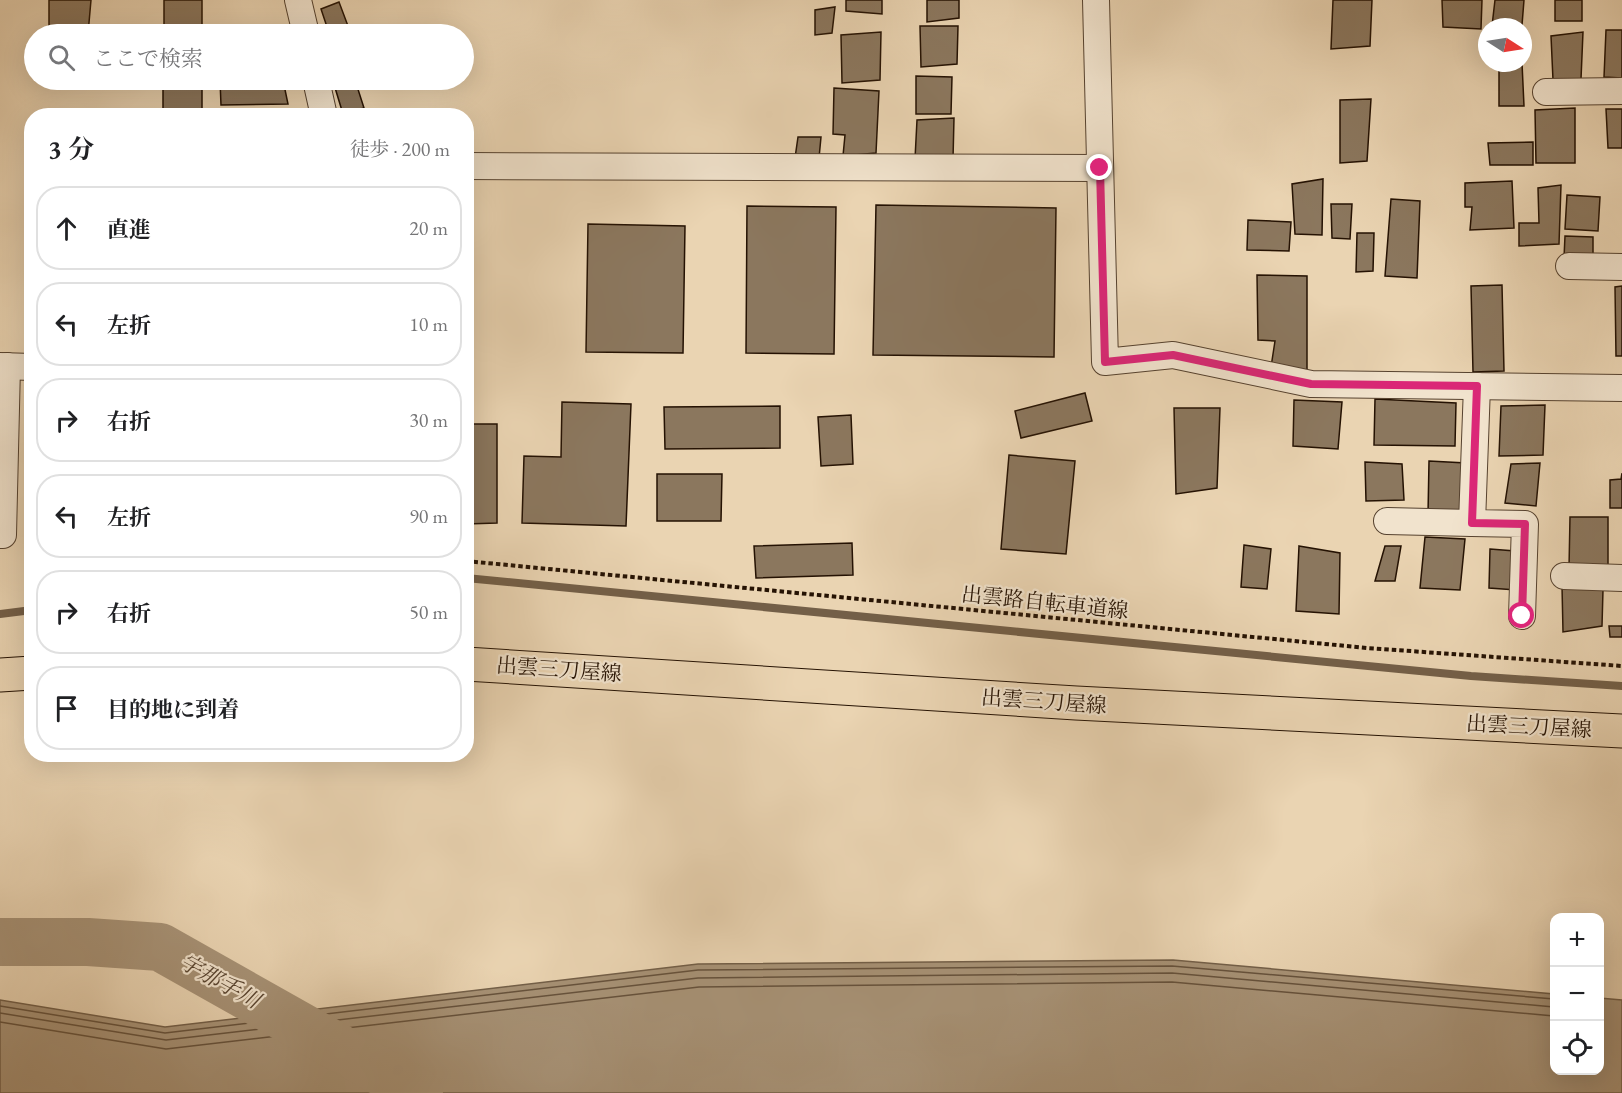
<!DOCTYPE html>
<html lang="ja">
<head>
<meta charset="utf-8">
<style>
	:root { --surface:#fff; --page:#f2f2f2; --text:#202124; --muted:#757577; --line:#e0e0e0 }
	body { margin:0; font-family:"EB Garamond","Noto Serif JP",serif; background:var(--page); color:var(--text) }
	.controls { position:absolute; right:18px; bottom:18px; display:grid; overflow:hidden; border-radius:12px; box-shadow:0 6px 24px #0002 }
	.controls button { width:54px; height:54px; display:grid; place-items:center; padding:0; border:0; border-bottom:2px solid var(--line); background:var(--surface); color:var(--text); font:30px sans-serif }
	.compass { position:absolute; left:1478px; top:18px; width:54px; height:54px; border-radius:50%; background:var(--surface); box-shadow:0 6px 24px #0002; rotate:102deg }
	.stop { position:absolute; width:18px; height:18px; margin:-14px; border:4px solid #db2777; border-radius:50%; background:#fff }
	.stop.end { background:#db2777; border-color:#fff; box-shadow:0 2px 6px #0008 }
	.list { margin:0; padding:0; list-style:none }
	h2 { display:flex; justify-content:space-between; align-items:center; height:78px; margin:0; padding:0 24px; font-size:26px }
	h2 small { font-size:20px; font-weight:400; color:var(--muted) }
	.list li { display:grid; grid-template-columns:39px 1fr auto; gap:18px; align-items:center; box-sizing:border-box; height:84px; margin:0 12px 12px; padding:0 12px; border:2px solid var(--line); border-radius:24px }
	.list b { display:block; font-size:22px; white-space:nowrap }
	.list em { font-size:20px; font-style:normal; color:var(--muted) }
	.icon { flex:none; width:33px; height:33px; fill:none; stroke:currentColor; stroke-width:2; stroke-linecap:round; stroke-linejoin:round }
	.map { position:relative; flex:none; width:1622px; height:1093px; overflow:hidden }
	.search { position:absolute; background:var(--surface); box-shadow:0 6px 24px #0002; left:24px; top:24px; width:450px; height:66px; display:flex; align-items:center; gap:15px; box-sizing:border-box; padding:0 21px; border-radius:33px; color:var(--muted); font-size:22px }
	.panel { position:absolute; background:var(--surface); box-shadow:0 6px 24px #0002; left:24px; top:108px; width:450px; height:654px; border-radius:24px }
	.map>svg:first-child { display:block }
</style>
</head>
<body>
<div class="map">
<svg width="1622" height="1093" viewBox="0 0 1622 1093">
	<rect width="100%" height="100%" fill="#ead4b2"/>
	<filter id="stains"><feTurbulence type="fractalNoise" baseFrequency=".00333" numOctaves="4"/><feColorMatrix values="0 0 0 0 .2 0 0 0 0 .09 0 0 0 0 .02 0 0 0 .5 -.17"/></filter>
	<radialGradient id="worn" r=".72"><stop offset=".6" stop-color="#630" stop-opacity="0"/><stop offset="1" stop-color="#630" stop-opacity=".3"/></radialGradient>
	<path fill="#a79276" stroke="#735f48" stroke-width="1.5" d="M1173 960 1554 994V1070H1600V998L1622 1000V1093H0V1000L165 1027 698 964Z"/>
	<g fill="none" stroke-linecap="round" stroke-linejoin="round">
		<g stroke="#66523c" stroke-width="1.5">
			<path d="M0 1006 165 1033 698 970 1172 966 1554 999"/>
			<path d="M0 1013 166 1040 698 978 1172 973 1554 1007"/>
			<path d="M0 1022 166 1049 699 987 1172 982 1554 1016"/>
		</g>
		<g stroke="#735f48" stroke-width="8">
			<path d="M466 578 1471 676 1622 686"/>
			<path d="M0 614 32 610"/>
		</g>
		<path stroke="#a79276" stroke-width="48" d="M0 942H88L160 947 419 1093"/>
	</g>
	<g fill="#8b775e" stroke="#251203" stroke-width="1.5">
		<path d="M49 0H91L88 34H49Z"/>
		<rect x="164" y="0" width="38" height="34"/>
		<path d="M846 0H882V14L846 11Z"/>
		<path d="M927 0H959V18L927 22Z"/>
		<path d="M1333 0H1372L1370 46 1331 49Z"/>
		<path d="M1442 0H1482L1481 29 1443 27Z"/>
		<path d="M1495 0H1524L1522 25 1492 26Z"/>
		<rect x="1555" y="0" width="27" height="21"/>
		<path d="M339 2 348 26 329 33 321 9Z"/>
		<path d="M835 7 832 33 815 35V10Z"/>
		<path d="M920 26H958L957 64 921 67Z"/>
		<path d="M1606 30H1622V78L1604 77Z"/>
		<path d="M881 32 880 80 842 83 841 35Z"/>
		<path d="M1583 32 1581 79 1553 80 1551 36Z"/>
		<path d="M1499 63H1522L1524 106H1499Z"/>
		<path d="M916 76 952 77 951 114H916Z"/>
		<rect x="163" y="80" width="39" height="36"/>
		<path d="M220 80H283L288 104 221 105Z"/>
		<path d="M339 80H355L364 108 343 114 333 81Z"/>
		<path d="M834 88 879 91 876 153 843 156 845 135 833 134Z"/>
		<path d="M1371 99 1367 161 1340 163V100Z"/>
		<path d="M1575 108V163H1536L1535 110Z"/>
		<path d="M221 109 282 113V116H221Z"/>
		<path d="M1606 109H1622V148H1608Z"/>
		<path d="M954 118 953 159H915L917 120Z"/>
		<path d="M798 137H821L819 158H795Z"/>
		<path d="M1533 142V165H1490L1488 143Z"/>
		<path d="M1323 179 1322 235 1295 234 1292 184Z"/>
		<path d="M1512 181 1514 228 1470 230 1472 207H1465V183Z"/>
		<path d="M1561 185 1559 244 1519 246V223H1539L1538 188Z"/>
		<path d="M1567 195 1600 197 1598 231 1565 229Z"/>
		<path d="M1391 199 1420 201 1417 278 1385 276Z"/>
		<path d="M1331 204H1352L1350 239 1332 238Z"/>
		<path d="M876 205 1056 208 1054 357 873 355Z"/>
		<path d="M747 206 836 207 834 354 746 353Z"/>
		<path d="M1248 220 1291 222 1289 251 1247 250Z"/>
		<path d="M588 224 685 226 683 353 586 352Z"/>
		<path d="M1357 233H1374L1373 271 1356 272Z"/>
		<path d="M1565 236 1593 237V259L1564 258Z"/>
		<path d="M1257 275 1307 276V370L1271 367 1275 341 1258 340Z"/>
		<path d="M1502 285 1504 371 1473 372 1471 286Z"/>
		<path d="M1622 286V356H1616L1615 287Z"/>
		<path d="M1085 393 1092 421 1021 438 1015 411Z"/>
		<path d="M1375 399 1456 403 1455 446 1374 445Z"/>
		<path d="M1294 400 1342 402 1338 449 1293 446Z"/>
		<path d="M562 402 631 404 626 526 522 523 524 456 561 457Z"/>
		<path d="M1545 405 1543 455 1499 456 1501 406Z"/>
		<path d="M780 406V448L665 449 664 407Z"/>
		<path d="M1174 408H1220L1217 488 1176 494Z"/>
		<path d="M851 415 853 464 821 466 818 417Z"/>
		<path d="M466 424H497V523L466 524Z"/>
		<path d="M1009 455 1075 461 1066 554 1001 549Z"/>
		<path d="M1429 461 1466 463 1464 513 1428 514Z"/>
		<path d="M1365 462 1402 464 1404 500 1366 501Z"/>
		<path d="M1540 463 1536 506 1505 503 1511 464Z"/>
		<path d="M1622 473V508H1610V480L1621 479Z"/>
		<path d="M657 474H722L721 521H657Z"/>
		<path d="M1570 517H1608V565L1569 568Z"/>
		<path d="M1425 537 1465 539 1460 590 1420 588Z"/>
		<path d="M852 543 853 575 756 578 754 546Z"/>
		<path d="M1244 545 1271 549 1267 589 1241 587Z"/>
		<path d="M1299 546 1340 553 1339 614 1296 611Z"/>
		<path d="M1385 546H1401L1395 581H1375Z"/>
		<path d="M1490 549 1515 551 1516 590 1489 588Z"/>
		<path d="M1562 586 1603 590 1602 626 1563 632Z"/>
		<path d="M1609 626H1622V637H1610Z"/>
	</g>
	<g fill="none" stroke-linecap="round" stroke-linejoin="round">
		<g stroke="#56422f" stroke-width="28">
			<g id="minor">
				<path d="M298 0 306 34"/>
				<path d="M1096 0 1105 362 1173 355 1311 384 1622 388"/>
				<path d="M316 80 324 116"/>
				<path d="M1546 92 1622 91"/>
				<path d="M466 166 1100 168"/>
				<path d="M1569 266 1622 267"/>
				<path d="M0 366 32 367"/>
				<path d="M1477 386 1472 523 1525 524 1522 616"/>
				<path d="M1387 521 1472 523"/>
				<path d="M0 535H3L7 366"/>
				<path d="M1564 576 1622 578"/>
			</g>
		</g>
		<g stroke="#251203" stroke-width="35">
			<g id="major">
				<path d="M466 664 1076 703 1622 731"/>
				<path d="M0 675 32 673"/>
			</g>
		</g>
		<path stroke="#251203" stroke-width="4" stroke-dasharray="4.5 3" stroke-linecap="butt" d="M466 561 1367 648 1622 666"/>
		<use href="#minor" stroke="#f1e3cd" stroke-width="26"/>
		<use href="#major" stroke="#ead4b2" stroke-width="33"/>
	</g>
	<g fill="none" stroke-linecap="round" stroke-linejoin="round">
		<path stroke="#db2777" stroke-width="8" d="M1100 168 1105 362 1173 355 1311 384 1477 386 1472 523 1525 524 1522 616"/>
	</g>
	<g text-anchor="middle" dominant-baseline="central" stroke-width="4.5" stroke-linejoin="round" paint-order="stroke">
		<g font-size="21" fill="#251203" stroke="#f1e3cd">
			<text transform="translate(1045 602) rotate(6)">出雲路自転車道線</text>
			<text transform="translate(559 669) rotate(4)">出雲三刀屋線</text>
			<text transform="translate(1044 701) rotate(4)">出雲三刀屋線</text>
			<text transform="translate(1529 726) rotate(3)">出雲三刀屋線</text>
		</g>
		<g font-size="22" font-style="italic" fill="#594531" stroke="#f1e3cd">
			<text transform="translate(220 981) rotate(29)">宇那手川</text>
		</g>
	</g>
	<rect width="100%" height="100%" filter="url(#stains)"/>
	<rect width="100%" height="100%" fill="url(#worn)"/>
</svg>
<div class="controls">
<button>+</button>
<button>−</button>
<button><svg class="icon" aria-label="locate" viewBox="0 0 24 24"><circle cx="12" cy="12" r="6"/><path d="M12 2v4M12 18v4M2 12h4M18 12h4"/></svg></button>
</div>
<svg class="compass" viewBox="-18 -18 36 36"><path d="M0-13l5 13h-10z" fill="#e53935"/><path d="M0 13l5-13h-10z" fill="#757577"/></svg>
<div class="stop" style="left:1522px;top:616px"></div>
<div class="stop end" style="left:1100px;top:168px"></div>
<div class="search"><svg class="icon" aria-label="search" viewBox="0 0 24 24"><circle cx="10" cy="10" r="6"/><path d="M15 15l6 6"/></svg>ここで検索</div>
<section class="panel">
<h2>3 分<small>徒歩 · 200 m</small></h2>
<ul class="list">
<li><svg class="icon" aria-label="ahead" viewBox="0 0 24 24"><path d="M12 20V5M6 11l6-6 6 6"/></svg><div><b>直進</b></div><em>20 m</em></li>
<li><svg class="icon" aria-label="left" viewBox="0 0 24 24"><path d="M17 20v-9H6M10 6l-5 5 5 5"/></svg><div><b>左折</b></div><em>10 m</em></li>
<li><svg class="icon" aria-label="right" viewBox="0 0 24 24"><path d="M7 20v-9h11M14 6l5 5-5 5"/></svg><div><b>右折</b></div><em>30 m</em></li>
<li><svg class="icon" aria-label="left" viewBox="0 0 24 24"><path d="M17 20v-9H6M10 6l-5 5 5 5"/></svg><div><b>左折</b></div><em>90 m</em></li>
<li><svg class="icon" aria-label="right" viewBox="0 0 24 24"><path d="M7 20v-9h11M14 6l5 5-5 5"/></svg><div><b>右折</b></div><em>50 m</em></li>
<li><svg class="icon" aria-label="arrive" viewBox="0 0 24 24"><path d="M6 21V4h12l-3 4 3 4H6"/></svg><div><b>目的地に到着</b></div></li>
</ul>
</section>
</div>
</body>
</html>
